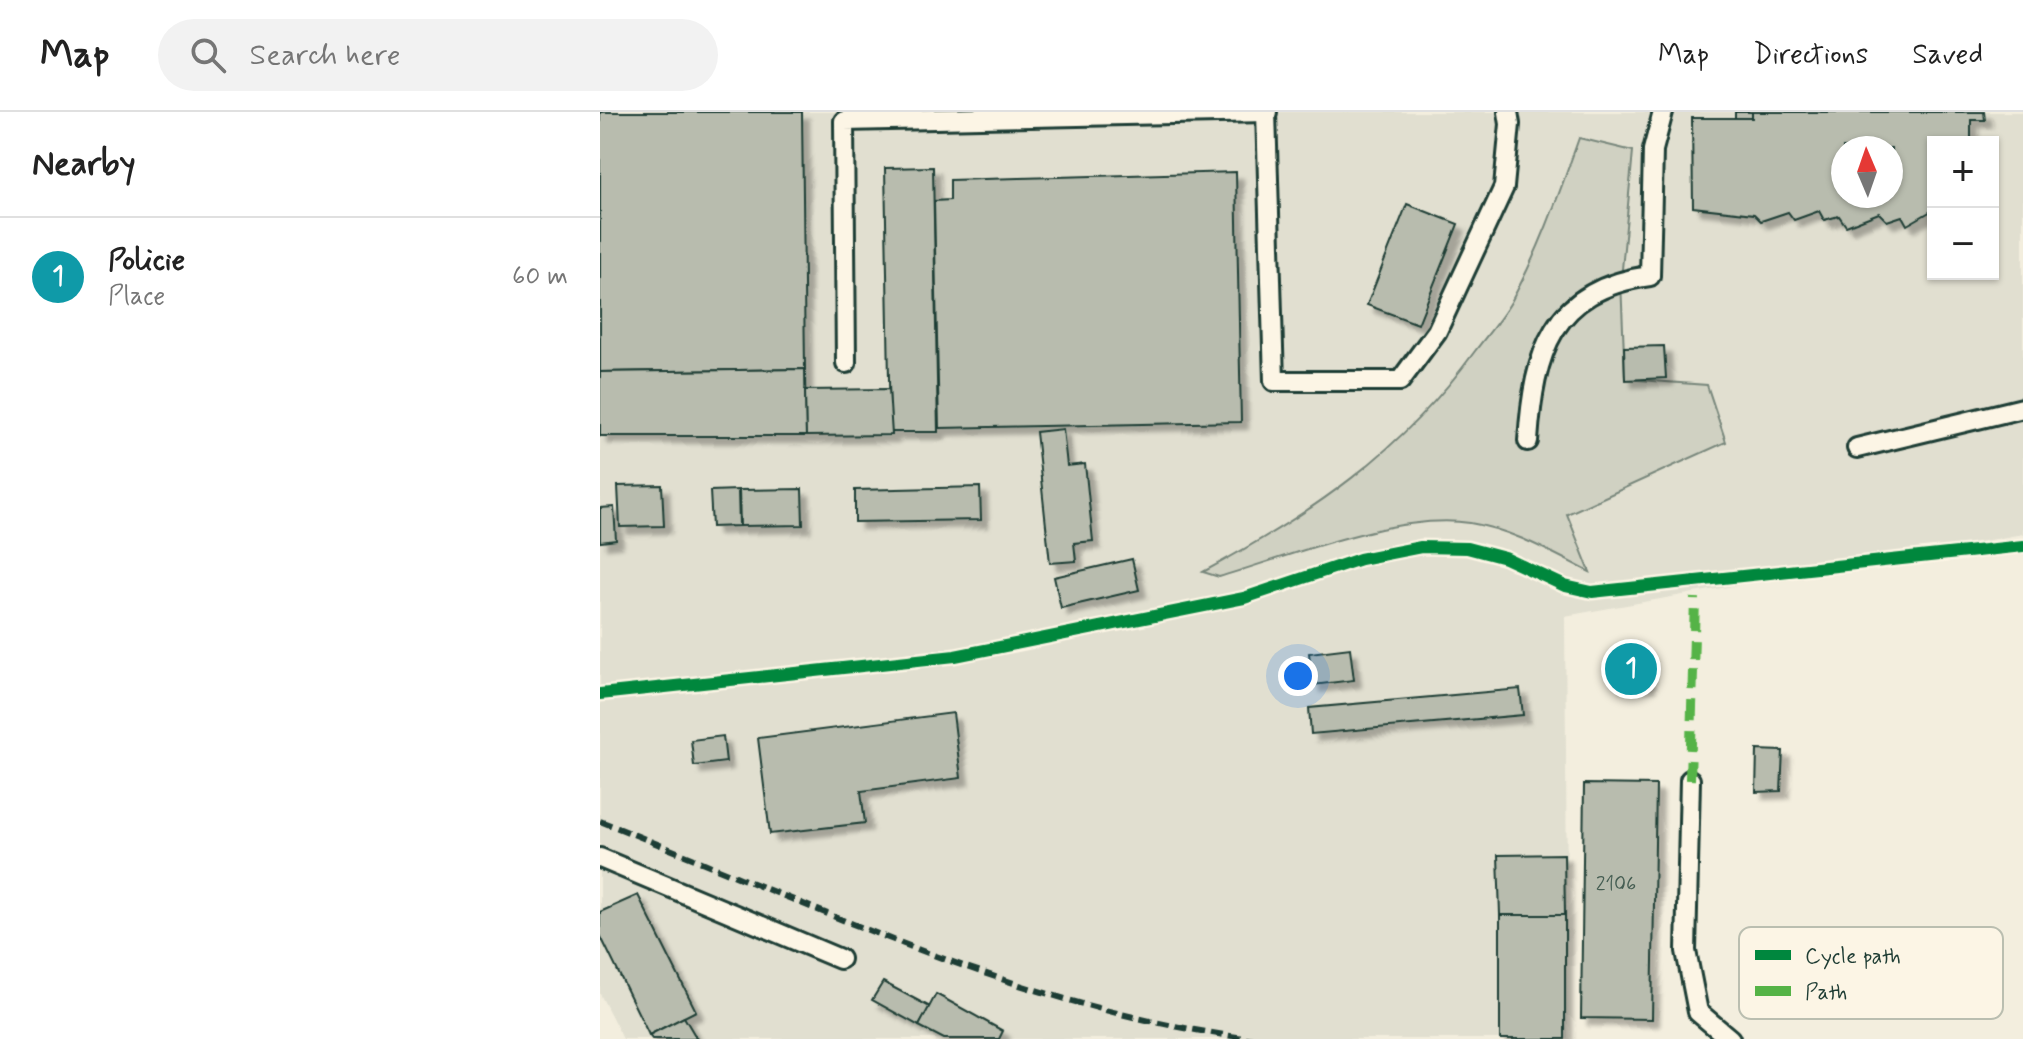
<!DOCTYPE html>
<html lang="en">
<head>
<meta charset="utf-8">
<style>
	:root { --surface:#fff; --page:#f2f2f2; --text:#222; --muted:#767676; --line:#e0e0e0; --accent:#b45309 }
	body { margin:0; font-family:Mynerve,sans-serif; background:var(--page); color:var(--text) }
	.controls { position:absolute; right:24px; top:24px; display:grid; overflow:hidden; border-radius:0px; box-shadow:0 2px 6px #0004 }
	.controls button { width:72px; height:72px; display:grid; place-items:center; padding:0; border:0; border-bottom:2px solid var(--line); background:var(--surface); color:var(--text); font:40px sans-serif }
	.compass { position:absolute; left:1231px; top:24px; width:72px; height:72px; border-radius:50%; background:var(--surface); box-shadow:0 2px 6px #0004; rotate:358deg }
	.you { position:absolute; left:698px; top:564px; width:28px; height:28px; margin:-20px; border:6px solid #fff; border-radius:50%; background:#1a73e8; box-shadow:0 0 0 12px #1a73e833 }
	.badge { display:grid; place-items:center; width:52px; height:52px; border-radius:50%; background:var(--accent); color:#fff; font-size:26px; font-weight:700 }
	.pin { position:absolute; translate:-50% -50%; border:4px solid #fff; box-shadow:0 2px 8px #0006 }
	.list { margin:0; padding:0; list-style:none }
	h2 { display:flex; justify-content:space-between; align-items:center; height:104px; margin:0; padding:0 32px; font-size:34px }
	h2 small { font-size:26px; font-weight:400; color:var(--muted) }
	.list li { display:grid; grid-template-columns:52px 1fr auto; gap:24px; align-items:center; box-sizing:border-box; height:120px; padding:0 32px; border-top:2px solid var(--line) }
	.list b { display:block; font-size:30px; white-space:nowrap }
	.list p { margin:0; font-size:26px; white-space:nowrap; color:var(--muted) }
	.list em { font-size:26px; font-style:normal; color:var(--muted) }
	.icon { flex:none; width:44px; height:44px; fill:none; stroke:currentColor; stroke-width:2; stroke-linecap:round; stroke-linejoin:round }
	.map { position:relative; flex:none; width:1423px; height:927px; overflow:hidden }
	header { display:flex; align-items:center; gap:48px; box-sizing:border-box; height:112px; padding:0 40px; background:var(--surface); border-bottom:2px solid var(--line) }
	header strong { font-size:38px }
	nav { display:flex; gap:44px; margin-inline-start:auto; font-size:28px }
	.search { width:560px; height:72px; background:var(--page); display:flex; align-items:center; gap:20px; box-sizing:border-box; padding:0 28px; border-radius:44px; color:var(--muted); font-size:30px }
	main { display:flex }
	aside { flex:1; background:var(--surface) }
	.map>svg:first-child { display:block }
</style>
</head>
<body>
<header>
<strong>Map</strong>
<div class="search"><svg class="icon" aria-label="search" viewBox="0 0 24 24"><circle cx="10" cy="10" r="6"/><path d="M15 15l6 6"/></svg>Search here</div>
<nav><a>Map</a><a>Directions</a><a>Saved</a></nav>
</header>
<main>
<aside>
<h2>Nearby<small></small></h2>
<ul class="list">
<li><span class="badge" style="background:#0f9aa8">1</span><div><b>Policie</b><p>Place</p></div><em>60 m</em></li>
</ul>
</aside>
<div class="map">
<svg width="1423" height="927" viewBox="0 0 1423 927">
	<defs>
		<filter id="shadow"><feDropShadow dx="7" dy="7" stdDeviation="2" flood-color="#0004"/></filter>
	</defs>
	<rect width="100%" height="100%" fill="#f3eede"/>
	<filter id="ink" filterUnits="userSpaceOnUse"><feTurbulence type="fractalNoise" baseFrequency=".0125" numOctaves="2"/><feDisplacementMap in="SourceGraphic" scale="16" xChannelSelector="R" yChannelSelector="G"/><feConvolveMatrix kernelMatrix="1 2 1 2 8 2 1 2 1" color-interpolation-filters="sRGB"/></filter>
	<g filter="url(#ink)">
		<path fill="#e1dfd0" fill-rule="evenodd" d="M0 0H1423V422L965 504 968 927H23L0 882ZM1333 30H1393V162H1333ZM1243 36H1291V84H1243Z"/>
		<path fill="#d0d1c2" stroke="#78877b" stroke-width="2" d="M979 26 1033 39 1021 168 1025 267 1107 273 1126 330 967 402 990 460C952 441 913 418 870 411 798 400 690 444 619 465L603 460C711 402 802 340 875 239 887 223 901 207 911 190 940 137 959 82 979 26Z"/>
		<g fill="#b8bcae" stroke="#1f3d34" stroke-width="2" fill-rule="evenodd" filter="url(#shadow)">
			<path d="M0 0H202L205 257 0 260Z"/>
			<rect x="1135" y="0" width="17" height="6"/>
			<path d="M1152 0H1384L1385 8H1371V30H1333V98L1307 113 1302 104 1287 109 1279 101 1246 114 1239 104 1224 108 1219 99 1194 108 1188 100 1161 109 1154 102 1093 95 1092 6H1152ZM1243 36H1291V84H1243Z"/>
			<path d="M333 55 338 320H290L285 56Z"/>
			<path d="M636 60 641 310 339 316 334 89 350 88V68Z"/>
			<path d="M807 92 858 112 818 212 767 193Z"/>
			<path d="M1064 234 1066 266 1025 268 1024 235Z"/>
			<path d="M205 257 206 324H0V260Z"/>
			<path d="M289 277 292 323 206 324 205 278Z"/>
			<path d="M463 317 467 354 485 352 493 429 474 431 476 449 450 451 436 320Z"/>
			<path d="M62 373 64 414 20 415 18 374Z"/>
			<path d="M380 375 381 408 255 410V378Z"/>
			<path d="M202 377 203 413 140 414 139 378Z"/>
			<path d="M138 378 139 414 112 415 110 379Z"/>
			<path d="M14 395 16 428 0 430V396Z"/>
			<path d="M532 447 539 478 461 496 454 465Z"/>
			<path d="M750 536 754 568 713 573 709 541Z"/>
			<path d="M1014 542 1048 543V572H1014Z"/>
			<path d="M920 577 923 603 711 622 709 596Z"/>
			<path d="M353 601 361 666 261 679 265 711 170 722 158 626Z"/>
			<path d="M123 624 126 650 94 654 91 628Z"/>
			<path d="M1157 638 1183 639 1181 679 1156 680Z"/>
			<path d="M984 672 1056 673 1052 907 981 906Z"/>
			<path d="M964 742 965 803H900L898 743Z"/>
			<path d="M38 783 96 899 49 923 0 823V800Z"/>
			<rect x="900" y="803" width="65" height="124"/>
			<path d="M283 870 330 895 319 914 272 888Z"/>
			<path d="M336 882 403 919 399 927H344L319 914Z"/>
			<path d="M84 905 97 927H52L49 923Z"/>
		</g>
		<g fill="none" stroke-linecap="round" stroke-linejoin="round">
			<g stroke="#1f3d34" stroke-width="24">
				<g id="service">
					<path d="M666 0 674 269H800L837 219 904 75 910 12 908 0"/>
					<path d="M246 251 244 9 667 0"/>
					<path d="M928 329C934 241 951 177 1050 164L1053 38 1063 0"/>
					<path d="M1257 336 1423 296"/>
					<path d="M1090 668 1086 839 1098 900 1130 927"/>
					<path d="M0 746 240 847"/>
				</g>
			</g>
			<use href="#service" stroke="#fcf5e5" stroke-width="18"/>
			<path stroke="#1f3d34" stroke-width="6" stroke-dasharray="12 6" stroke-linecap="butt" d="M0 709C213 792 424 898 653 927"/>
			<path stroke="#55b346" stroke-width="10" stroke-dasharray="20 10" stroke-linecap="butt" d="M1090 668 1095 486"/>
			<g stroke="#fcf5e5" stroke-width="17">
				<path id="cycleway" d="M0 582 355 544 644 486 760 447 821 435 867 436 905 446 965 474 992 480 1423 434"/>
			</g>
			<use href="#cycleway" stroke="#00873e" stroke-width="12"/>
		</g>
	</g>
	<g text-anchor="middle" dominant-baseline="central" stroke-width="8" stroke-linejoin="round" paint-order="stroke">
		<g font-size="20" fill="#455d52">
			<text x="1016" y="772">2106</text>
		</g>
	</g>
	<rect x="1139" y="815" width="264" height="92" rx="12" fill="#fcf5e5" stroke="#babeb0" stroke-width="2"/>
	<rect x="1155" y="838" width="36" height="10" fill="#00873e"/>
	<rect x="1155" y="874" width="36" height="10" fill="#55b346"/>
	<g font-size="22" fill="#1f3d34">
		<text x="1205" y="851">Cycle path</text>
		<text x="1205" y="887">Path</text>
	</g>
</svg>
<div class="controls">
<button>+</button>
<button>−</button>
</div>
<svg class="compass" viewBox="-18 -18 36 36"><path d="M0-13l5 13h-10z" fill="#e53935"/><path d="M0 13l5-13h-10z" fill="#767676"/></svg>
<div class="you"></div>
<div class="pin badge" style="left:1031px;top:557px;background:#0f9aa8">1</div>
</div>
</main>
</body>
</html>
